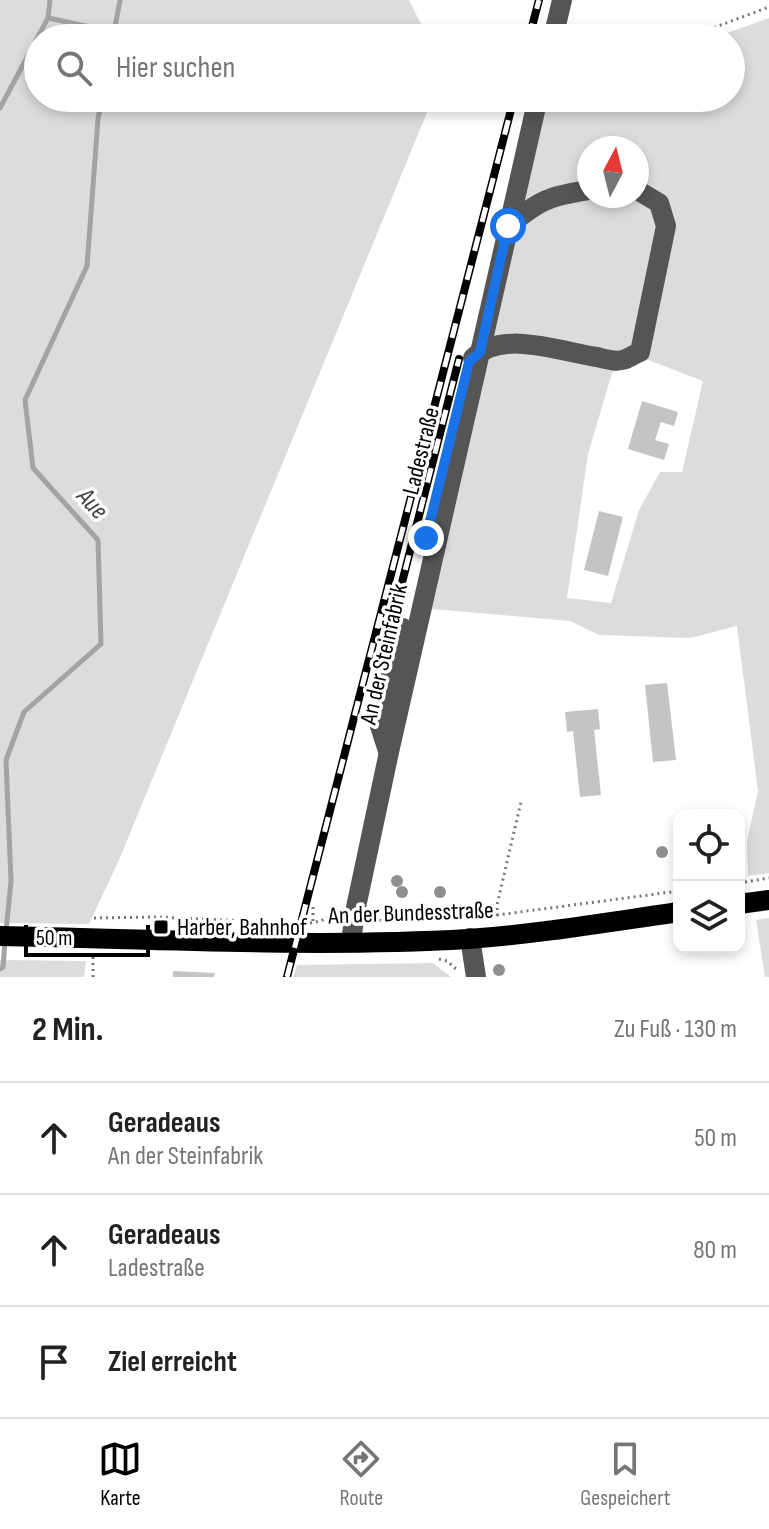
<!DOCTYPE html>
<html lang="de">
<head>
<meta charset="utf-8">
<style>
	:root { --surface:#fff; --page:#f6f6f6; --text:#222; --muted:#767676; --line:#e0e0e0; --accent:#000 }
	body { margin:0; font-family:"Sofia Sans Condensed",sans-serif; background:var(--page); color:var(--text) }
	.controls { position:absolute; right:24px; bottom:24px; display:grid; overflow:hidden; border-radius:16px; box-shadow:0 4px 12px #0003 }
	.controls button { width:72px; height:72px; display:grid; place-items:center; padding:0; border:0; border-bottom:2px solid var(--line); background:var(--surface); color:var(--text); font:40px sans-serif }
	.compass { position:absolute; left:577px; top:136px; width:72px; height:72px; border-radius:50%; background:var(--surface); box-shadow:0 4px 12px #0003; rotate:7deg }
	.scale { position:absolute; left:24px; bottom:20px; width:126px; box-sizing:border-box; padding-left:8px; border:4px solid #000; border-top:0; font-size:22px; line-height:28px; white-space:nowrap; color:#000; -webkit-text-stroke:6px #fff; paint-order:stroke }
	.stop { position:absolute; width:24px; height:24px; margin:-18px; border:6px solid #1a73e8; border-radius:50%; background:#fff }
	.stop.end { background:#1a73e8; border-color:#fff; box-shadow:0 2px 8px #0008 }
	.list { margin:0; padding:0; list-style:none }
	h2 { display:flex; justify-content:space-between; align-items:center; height:104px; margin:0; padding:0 32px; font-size:34px }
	h2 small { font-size:26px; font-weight:400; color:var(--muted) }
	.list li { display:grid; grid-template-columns:52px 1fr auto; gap:24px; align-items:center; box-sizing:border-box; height:112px; padding:0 32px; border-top:2px solid var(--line) }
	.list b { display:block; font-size:30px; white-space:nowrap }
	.list p { margin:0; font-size:26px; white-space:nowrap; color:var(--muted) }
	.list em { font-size:26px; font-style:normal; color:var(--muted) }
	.icon { flex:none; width:44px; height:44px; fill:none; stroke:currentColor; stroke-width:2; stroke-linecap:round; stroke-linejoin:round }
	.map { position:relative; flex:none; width:769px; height:977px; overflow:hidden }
	.search { position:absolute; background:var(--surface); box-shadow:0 4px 12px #0003; left:24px; right:24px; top:24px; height:88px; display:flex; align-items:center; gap:20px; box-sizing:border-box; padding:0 28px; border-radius:44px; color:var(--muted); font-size:30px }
	.sheet { height:440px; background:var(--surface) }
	nav { display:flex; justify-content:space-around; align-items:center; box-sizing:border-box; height:112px; border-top:2px solid var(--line); background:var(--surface); font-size:22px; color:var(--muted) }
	nav a { display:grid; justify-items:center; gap:4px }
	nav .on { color:var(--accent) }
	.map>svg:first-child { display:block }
</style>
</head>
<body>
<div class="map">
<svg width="769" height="977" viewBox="0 0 769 977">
	<rect width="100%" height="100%" fill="#fff"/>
	<g fill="#dcdcdc" fill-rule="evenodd">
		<path d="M0 0H409L428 38H38V98H433L119 860 89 924 0 923Z"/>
		<path d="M769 18V873L748 876 747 841 758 791 737 626 690 638 599 635 570 621 432 609 548 98H731V38H713ZM589 148H637V196H589ZM643 358 703 381 682 472H660L639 510 611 603 567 598 588 454 612 373Z"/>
		<path d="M769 918V977H765L756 920Z"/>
		<path d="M0 960 86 961 84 977H0Z"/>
		<path d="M433 963 451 977H293L297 965Z"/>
	</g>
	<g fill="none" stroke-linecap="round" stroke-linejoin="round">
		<g stroke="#a3a3a3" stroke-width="5">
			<path d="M48 18 114 32"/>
			<path d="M113 38 120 0"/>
			<path d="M0 108 48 18 50 0"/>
			<path d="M6 931 11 881 6 760 24 712 101 644 98 540 33 468 25 400 87 266 98 119 102 98"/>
			<path d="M0 969 3 967 5 941"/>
		</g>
	</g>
	<g fill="#c4c4c4">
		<path d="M642 401 678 412 674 426 661 422 655 440 669 444 664 460 628 449Z"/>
		<path d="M599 511 623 517 608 576 584 570Z"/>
		<path d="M667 683 676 760 653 762 645 685Z"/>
		<path d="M598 709 600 729 594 730 601 795 580 797 573 731 567 732 565 712Z"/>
		<path d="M173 971 215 973 214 977H173Z"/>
	</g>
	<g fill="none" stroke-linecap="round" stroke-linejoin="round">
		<g stroke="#777" stroke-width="3" stroke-dasharray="2 4" stroke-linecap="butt">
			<path d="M686 38 769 7"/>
			<path d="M739 883 769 878"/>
			<path d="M313 907V923"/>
			<path d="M497 916V905L521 802"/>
			<path d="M94 918 155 917 270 922"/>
			<path d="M373 919 389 922"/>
			<path d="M401 922 497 915 679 891"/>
			<path d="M310 923 321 921 336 912"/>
			<path d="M439 959 447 961 456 969"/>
			<path d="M93 977V957"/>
		</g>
		<g stroke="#555" stroke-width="20">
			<path d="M553 38 562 0"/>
			<path d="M508 226C540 200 549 196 589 190"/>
			<path d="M473 358C503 329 562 352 597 357 605 359 615 362 622 360 628 359 634 354 640 352L666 226 659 203 637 190"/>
			<path d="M388 751 379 723 403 628"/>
			<path d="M470 938 476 977"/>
			<path d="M351 942 355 912 389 752 538 98"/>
		</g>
		<g stroke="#000" stroke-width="20">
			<path d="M739 904 769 900"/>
			<path d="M0 936C156 939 312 948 468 939 538 934 609 922 679 912"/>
		</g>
		<g stroke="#000" stroke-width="8">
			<g id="rail">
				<path d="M529 38 539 0"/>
				<path d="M383 657 459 359"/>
				<path d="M287 977 514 98"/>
			</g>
		</g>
		<use href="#rail" stroke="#fff" stroke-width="5" stroke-dasharray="15" stroke-linecap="butt"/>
	</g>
	<g fill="#8f8f8f">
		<circle cx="662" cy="852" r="6"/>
		<circle cx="397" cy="881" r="6"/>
		<circle cx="402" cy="892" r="6"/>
		<circle cx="440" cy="892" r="6"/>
		<circle cx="499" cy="970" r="6"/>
	</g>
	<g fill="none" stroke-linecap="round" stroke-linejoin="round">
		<path stroke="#1a73e8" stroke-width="10" d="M426 538 469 362 480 352 508 226"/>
	</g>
	<rect fill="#000" stroke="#fff" stroke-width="3" x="153" y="919" width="16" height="16" rx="4"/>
	<g text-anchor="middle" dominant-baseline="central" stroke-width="7" stroke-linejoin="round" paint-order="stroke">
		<g font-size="24" fill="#000" stroke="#fff">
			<text transform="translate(421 451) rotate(-76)">Ladestraße</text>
			<text transform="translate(384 654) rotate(-77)">An der Steinfabrik</text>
			<text transform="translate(411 913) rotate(-2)">An der Bundesstraße</text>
		</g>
		<g font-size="24" fill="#000" stroke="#fff" text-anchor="start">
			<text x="177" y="927">Harber, Bahnhof</text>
		</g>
		<g font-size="26" font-style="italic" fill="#444" stroke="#fff">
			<text transform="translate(92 504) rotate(48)">Aue</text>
		</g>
	</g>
</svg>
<div class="controls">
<button><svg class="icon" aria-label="locate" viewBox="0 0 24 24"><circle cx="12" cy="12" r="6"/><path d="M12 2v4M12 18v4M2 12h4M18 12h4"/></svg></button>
<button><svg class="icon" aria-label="layers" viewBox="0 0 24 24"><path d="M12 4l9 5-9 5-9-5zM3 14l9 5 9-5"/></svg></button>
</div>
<svg class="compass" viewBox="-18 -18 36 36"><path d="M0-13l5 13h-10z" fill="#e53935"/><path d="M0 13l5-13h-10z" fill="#767676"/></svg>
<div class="scale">50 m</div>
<div class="stop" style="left:508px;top:226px"></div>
<div class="stop end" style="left:426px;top:538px"></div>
<div class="search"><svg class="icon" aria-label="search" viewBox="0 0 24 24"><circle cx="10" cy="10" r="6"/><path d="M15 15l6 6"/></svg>Hier suchen</div>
</div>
<section class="sheet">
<h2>2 Min.<small>Zu Fuß · 130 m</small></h2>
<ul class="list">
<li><svg class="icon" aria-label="ahead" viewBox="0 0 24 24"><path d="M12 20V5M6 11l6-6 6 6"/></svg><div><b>Geradeaus</b><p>An der Steinfabrik</p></div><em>50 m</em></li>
<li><svg class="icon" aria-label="ahead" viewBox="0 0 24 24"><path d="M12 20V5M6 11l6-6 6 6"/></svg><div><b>Geradeaus</b><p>Ladestraße</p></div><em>80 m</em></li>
<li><svg class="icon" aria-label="arrive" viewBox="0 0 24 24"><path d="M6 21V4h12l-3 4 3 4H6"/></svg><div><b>Ziel erreicht</b></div></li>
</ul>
</section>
<nav>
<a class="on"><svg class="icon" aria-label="map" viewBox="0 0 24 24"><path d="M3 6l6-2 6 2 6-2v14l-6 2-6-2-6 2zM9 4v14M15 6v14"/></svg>Karte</a>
<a><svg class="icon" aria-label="directions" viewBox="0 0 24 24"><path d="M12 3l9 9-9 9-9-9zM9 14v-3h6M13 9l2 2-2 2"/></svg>Route</a>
<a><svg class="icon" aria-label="saved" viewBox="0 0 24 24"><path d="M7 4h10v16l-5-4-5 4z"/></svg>Gespeichert</a>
</nav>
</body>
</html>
